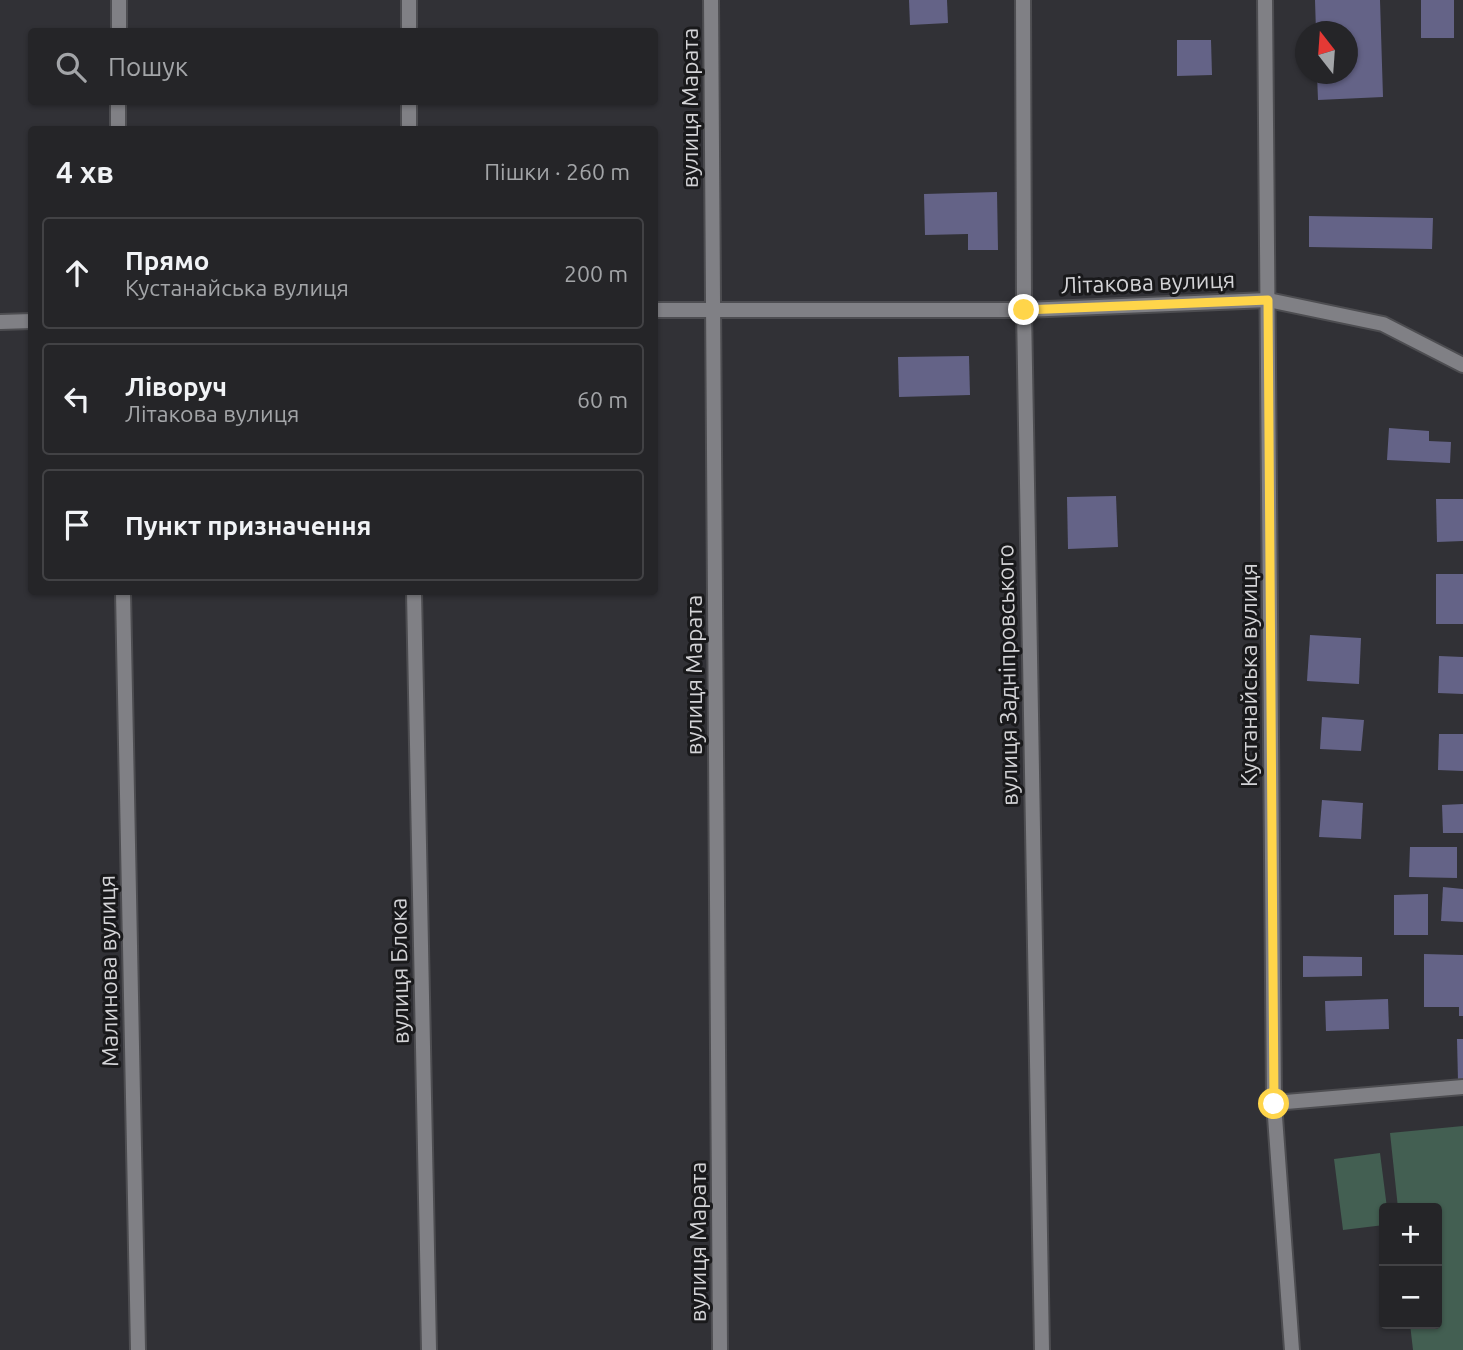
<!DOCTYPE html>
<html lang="uk">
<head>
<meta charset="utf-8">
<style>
	:root { --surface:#252528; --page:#313134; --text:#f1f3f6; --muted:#a3a5a8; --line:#424245 }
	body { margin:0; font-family:Ubuntu,sans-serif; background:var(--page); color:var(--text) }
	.controls { position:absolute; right:21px; bottom:21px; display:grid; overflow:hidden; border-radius:7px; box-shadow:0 2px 5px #0004 }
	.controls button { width:63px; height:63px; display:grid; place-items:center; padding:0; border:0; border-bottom:2px solid var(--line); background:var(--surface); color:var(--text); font:35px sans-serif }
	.compass { position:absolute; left:1295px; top:21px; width:63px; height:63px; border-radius:50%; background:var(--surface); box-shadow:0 2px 5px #0004; rotate:343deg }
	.stop { position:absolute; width:21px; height:21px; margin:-16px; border:5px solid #ffd54a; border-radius:50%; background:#fff }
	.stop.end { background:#ffd54a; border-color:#fff; box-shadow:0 2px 7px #0008 }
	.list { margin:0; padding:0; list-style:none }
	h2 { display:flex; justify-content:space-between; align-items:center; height:91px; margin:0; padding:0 28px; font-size:30px }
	h2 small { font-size:23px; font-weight:400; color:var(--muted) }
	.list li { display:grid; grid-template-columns:46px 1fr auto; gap:21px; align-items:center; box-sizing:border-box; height:112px; margin:0 14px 14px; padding:0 14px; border:2px solid var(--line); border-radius:7px }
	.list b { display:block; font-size:26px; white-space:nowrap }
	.list p { margin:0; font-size:23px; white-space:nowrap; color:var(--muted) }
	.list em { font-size:23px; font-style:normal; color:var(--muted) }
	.icon { flex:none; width:38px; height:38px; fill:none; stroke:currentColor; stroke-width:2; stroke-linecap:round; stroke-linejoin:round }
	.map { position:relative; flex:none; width:1463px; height:1350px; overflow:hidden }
	.search { position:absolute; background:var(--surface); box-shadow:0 2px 5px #0004; left:28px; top:28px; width:630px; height:77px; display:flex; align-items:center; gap:18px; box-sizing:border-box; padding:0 24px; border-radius:7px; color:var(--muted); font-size:26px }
	.panel { position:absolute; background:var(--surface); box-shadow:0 2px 5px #0004; left:28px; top:126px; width:630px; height:469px; border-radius:7px }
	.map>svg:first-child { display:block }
</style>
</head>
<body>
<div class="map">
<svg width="1463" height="1350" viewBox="0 0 1463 1350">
	<rect width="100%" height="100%" fill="#313136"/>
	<g fill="#435f52">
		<path d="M1463 1126V1350H1413L1410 1324H1437V1208H1398L1390 1133Z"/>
		<path d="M1380 1153 1387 1208H1384V1225L1343 1230 1334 1159Z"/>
	</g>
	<g fill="#646387">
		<path d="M909 0H947L948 23 910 25Z"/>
		<path d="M1315 0H1380L1383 97 1318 100 1317 74H1348V32H1316Z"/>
		<rect x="1421" y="0" width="33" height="38"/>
		<path d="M1177 40H1211L1212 75 1177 76Z"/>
		<path d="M997 192 998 250H968V234L925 235 924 194Z"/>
		<path d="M1309 216 1433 218 1432 249 1309 247Z"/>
		<path d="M969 356 970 395 899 397 898 357Z"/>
		<path d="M1389 428 1429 431V441L1451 442 1450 463 1387 460Z"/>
		<path d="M1116 496 1118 547 1068 549 1067 497Z"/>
		<path d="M1436 499H1463V541L1437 542Z"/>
		<rect x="1436" y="574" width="27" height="50"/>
		<path d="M1310 635 1361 638 1359 684 1307 681Z"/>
		<path d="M1439 656 1463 657V694L1438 693Z"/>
		<path d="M1322 717 1364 720 1361 751 1320 749Z"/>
		<path d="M1439 734H1463V771L1438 770Z"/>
		<path d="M1322 800 1363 803 1361 839 1319 837Z"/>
		<path d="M1463 804V833H1443L1442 805Z"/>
		<path d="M1410 847H1457V878L1409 877Z"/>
		<path d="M1443 887 1463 889V922L1441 921Z"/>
		<path d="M1428 894V935H1394V895Z"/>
		<path d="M1424 954 1463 955V1016H1459V1007H1424Z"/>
		<path d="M1303 956 1362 957V976L1303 977Z"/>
		<path d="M1388 999 1389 1029 1326 1031 1325 1001Z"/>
		<path d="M1457 1039H1463V1081H1458Z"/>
	</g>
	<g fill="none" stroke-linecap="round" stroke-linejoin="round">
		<g stroke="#4d4d51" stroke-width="18">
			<g id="minor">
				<path d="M711 0 720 1350"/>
				<path d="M1023 0 1024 310 1042 1350"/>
				<path d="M1265 0 1274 1103 1292 1350"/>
				<path d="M119 32V0"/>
				<path d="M409 32V0"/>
				<path d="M118 130V102"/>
				<path d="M409 130V102"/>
				<path d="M654 310H1024L1268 300 1383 324 1463 365"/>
				<path d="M0 322 32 321"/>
				<path d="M123 592 138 1350"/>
				<path d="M414 592 429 1350"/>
				<path d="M1274 1103 1463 1087"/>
			</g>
		</g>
		<use href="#minor" stroke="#808085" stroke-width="14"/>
	</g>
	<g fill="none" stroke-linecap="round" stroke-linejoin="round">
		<path stroke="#ffd54a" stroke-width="9" d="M1024 310 1268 300 1274 1104"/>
	</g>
	<g text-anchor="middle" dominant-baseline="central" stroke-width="6" stroke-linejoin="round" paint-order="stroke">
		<g font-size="23" fill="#d3d3d6" stroke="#19191b">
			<text transform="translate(689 108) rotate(-90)">вулиця Марата</text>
			<text transform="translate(1148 282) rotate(-2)">Літакова вулиця</text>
			<text transform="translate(693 675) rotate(-90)">вулиця Марата</text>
			<text transform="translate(1007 675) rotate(-91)">вулиця Задніпровського</text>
			<text transform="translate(1248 675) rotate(-90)">Кустанайська вулиця</text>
			<text transform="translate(108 971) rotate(-91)">Малинова вулиця</text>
			<text transform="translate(399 971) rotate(-91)">вулиця Блока</text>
			<text transform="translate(697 1242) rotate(-90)">вулиця Марата</text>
		</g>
	</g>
</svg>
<div class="controls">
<button>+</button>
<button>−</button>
</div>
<svg class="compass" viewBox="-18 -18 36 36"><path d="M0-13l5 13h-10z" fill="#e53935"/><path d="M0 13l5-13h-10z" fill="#a3a5a8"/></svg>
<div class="stop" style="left:1274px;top:1104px"></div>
<div class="stop end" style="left:1024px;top:310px"></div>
<div class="search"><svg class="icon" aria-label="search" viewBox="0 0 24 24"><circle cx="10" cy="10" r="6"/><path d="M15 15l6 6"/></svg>Пошук</div>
<section class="panel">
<h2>4 хв<small>Пішки · 260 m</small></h2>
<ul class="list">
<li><svg class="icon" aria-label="ahead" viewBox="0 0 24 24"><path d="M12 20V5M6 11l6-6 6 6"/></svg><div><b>Прямо</b><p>Кустанайська вулиця</p></div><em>200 m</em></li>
<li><svg class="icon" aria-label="left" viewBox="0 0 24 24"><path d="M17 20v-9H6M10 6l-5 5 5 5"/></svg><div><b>Ліворуч</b><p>Літакова вулиця</p></div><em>60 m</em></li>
<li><svg class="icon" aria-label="arrive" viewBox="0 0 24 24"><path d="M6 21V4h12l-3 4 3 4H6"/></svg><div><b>Пункт призначення</b></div></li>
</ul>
</section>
</div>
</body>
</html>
